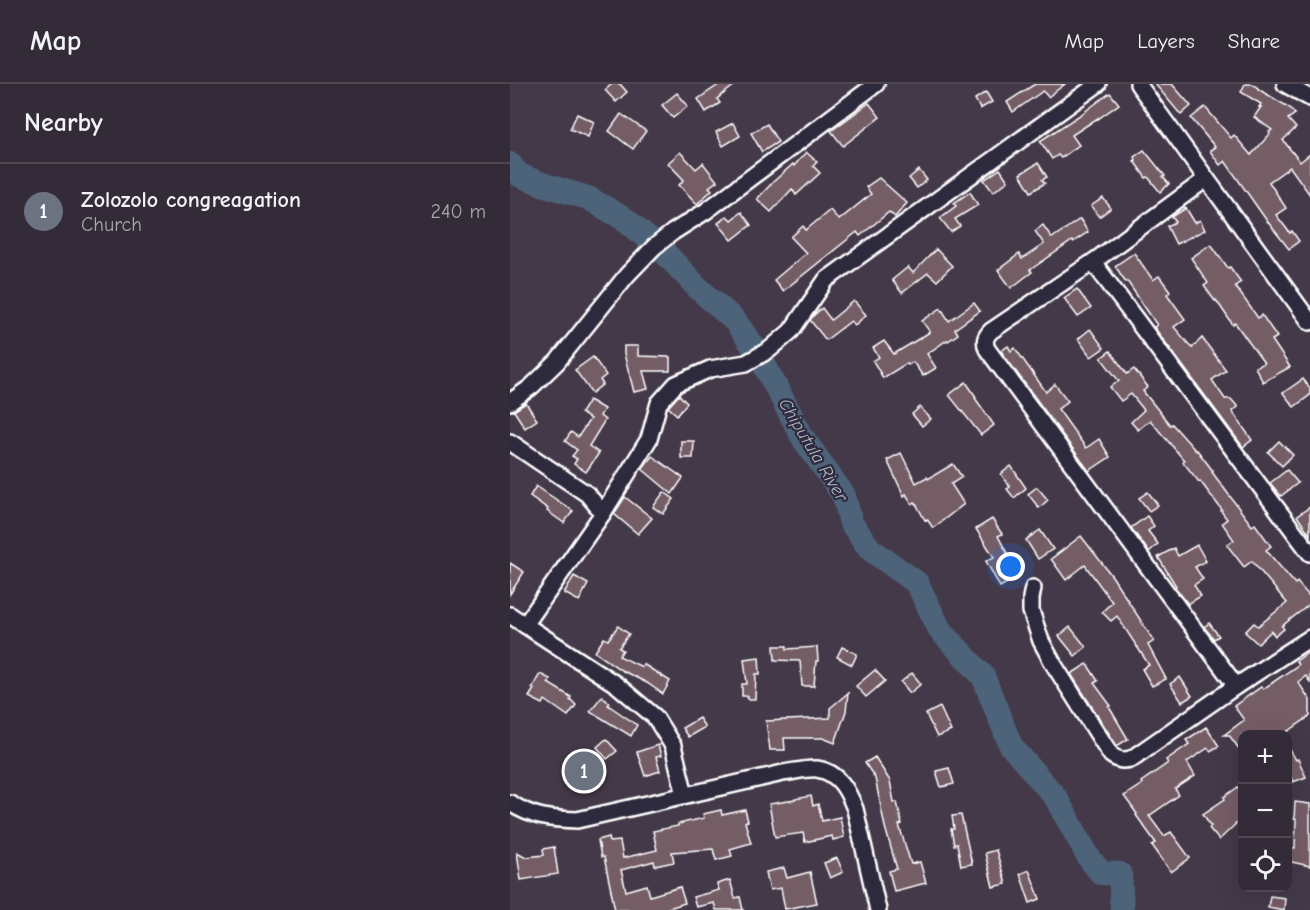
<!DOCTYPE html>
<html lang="en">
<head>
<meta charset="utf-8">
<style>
	:root { --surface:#332b37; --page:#3e3742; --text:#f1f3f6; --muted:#a9a7ad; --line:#4e4752; --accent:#e69b98 }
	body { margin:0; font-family:"Comic Neue",sans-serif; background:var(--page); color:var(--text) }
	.controls { position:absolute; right:18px; bottom:18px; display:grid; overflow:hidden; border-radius:12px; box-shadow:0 6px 24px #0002 }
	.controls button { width:54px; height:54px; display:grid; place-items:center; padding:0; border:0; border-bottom:2px solid var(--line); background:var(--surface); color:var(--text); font:30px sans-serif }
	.you { position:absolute; left:501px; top:483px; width:21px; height:21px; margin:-15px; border:4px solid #fff; border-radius:50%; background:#1a73e8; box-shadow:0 0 0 9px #1a73e833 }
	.badge { display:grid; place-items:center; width:39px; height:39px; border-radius:50%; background:var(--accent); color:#fff; font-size:20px; font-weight:700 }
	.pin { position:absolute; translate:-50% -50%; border:3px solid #fff; box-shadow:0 2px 6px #0006 }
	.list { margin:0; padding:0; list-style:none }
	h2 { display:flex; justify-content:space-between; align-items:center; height:78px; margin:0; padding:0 24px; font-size:26px }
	h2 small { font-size:20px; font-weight:400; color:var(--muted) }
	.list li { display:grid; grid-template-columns:39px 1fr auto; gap:18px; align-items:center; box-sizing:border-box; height:96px; padding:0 24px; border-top:2px solid var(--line) }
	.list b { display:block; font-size:22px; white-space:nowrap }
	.list p { margin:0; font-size:20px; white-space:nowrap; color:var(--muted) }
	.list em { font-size:20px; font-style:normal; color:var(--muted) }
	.icon { flex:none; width:33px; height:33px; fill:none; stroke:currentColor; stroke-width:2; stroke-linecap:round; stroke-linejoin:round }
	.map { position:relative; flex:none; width:800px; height:826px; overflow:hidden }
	header { display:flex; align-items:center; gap:36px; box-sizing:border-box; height:84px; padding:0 30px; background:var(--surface); border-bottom:2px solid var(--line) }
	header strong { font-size:28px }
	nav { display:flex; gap:33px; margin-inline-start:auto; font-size:21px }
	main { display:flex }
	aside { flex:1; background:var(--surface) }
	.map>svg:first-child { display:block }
</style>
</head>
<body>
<header>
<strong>Map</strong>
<nav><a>Map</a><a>Layers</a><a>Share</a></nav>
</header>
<main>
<aside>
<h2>Nearby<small></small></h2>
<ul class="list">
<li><span class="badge" style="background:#6b7280">1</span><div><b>Zolozolo congreagation</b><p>Church</p></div><em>240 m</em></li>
</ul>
</aside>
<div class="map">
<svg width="800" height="826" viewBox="0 0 800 826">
	<rect width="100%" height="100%" fill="#443949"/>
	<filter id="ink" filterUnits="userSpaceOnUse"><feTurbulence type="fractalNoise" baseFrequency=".0167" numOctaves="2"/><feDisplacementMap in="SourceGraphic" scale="12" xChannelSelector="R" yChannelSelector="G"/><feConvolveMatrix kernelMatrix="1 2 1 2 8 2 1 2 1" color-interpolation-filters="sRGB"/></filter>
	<g filter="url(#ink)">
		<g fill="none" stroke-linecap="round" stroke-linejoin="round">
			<path stroke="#4e637a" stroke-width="24" d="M0 80 9 91 35 101 78 114 116 136 155 169 187 203 225 237 248 269 293 354 334 412 341 439 360 465 407 499 430 546 473 592 501 662 546 714 579 774 591 789 610 790 612 826"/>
		</g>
		<g fill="#755d66" stroke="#fff" stroke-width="1.5">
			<path d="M102 0H110L117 8 106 18 95 6Z"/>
			<path d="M210 0H226L207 15 210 19 196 28 188 15Z"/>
			<path d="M525 0H555L538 13 533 7 503 28 497 18Z"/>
			<path d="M645 0H662L681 22 671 31Z"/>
			<path d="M735 0H742L748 4V5L780 24 785 30 778 35 786 44 773 56 790 78 800 70V111L780 83 759 98 776 124 766 131 780 149 782 147 789 157 779 165 757 137 715 77 710 81 700 67 705 63 681 34 695 23 721 54 724 51 741 71 760 50 759 48 762 46 744 33 751 23H749L751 20 731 8Z"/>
			<path d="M476 8 482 18 470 25 465 15Z"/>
			<path d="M167 9 178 22 163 34 152 21Z"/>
			<path d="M600 9 609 20 588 35V34L562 51 569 61 551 74 548 71 542 75 530 57 570 31Z"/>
			<path d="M359 19 370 33 333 62 321 47Z"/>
			<path d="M67 30 84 38 78 53 60 45Z"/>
			<path d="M111 30 136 47 123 65 99 47Z"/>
			<path d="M223 39 230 52 213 62 206 48Z"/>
			<path d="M257 40 268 58 252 68 241 49Z"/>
			<path d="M634 66 655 92 653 93 659 100 650 108 638 93 636 94 624 77 626 76 624 73Z"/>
			<path d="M170 68 186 85 193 79 207 97 199 103 202 106 187 120 169 101 174 96 158 79Z"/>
			<path d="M296 68 307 78 303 82 310 89 286 111 282 105 261 128 247 115 263 98 283 80 284 82Z"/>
			<path d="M528 79 537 93 532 96 535 99 521 108 510 90Z"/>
			<path d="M490 85 498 97 483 108 474 96Z"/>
			<path d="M409 86 417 96 407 104 399 94Z"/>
			<path d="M369 94 397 119 385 133 379 128 350 152 347 148 273 207 264 196 296 169 281 153 293 142 296 146 320 126 329 136 361 110 356 103Z"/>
			<path d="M460 108 468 121 445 135 450 142 441 148 430 134 446 122 444 119Z"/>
			<path d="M593 114 601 124 589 133 581 122Z"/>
			<path d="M676 124 685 139 690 136 695 146 666 160 657 142 666 138 662 133Z"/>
			<path d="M231 128 241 141 222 156 208 139 217 132 221 136Z"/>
			<path d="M570 135 578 148 563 158 562 157 520 186 522 188 501 204 488 186 509 170 512 175 534 160 525 147 533 141 542 154Z"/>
			<path d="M701 160 718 184 720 183 731 198 725 202 748 234 752 231 767 253 762 256 780 283 753 298 745 283 754 279 725 239 723 241 706 216 705 217 694 202 698 199 681 174Z"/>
			<path d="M426 165 442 182 427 197 418 189 392 209 382 196 398 183 403 189Z"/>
			<path d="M624 169 643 196 649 192 660 207 657 210 675 235 664 243 682 264 692 254 716 286 702 296 715 315H721L728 323 722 327 742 356 733 363 644 243 647 241 617 197 616 198 605 182Z"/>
			<path d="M567 205 581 224 568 233 554 214Z"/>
			<path d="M344 217 356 231 345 241 341 237 316 256 300 236 304 231 312 224 321 236Z"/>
			<path d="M464 219 470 227 445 245 448 250 438 257 437 256 417 270 426 284 413 292 403 278 398 281 397 279 373 294 363 277 369 273 363 264 374 257 384 270 420 248 412 237 431 224 439 237Z"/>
			<path d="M580 245 594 264 581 273 568 255Z"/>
			<path d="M114 262H128V272L160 273V287H133L138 305 124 308 114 270Z"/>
			<path d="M498 262 501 267 505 264 536 308 545 300 558 317 548 325 576 364 589 355 600 373 579 387 491 267Z"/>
			<path d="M600 267 617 290 624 285 638 303 633 307 660 341 662 340 686 367 687 366 703 387 702 388 742 442 745 440 761 462 756 466 785 500 787 498 800 513V520L772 542 774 545 765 552 761 547 748 560 735 548 744 539 748 542 777 519 742 477 734 483 717 461 724 456 712 439 717 435 711 427 712 426 690 397 689 398 673 378 674 376 640 336 628 346 621 338 634 326 621 310 611 317 600 303 609 297 591 274Z"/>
			<path d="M83 273 96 291 90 296 93 300 82 309 65 286Z"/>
			<path d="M793 295 800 304V311L784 323 773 309Z"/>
			<path d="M456 298 466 313 465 314 484 341 471 351 439 311Z"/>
			<path d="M169 311 177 319 167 331 158 323Z"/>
			<path d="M79 316 94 325 90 332 95 336 79 362 89 369 76 388 64 380 67 375 62 372 67 366 55 357 61 348 68 353 80 335 71 329Z"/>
			<path d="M16 319 27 336 15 344 4 327Z"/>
			<path d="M410 323 421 335 412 342 402 330Z"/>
			<path d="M171 357H184L183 374H171Z"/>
			<path d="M769 357 783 371 772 382 758 368Z"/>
			<path d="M391 369 406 399 417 393 418 395 443 380 452 393 441 400 454 420 423 444 417 435 415 436 405 418 402 420 396 410 394 412 377 376Z"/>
			<path d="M142 372 173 394 162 410 132 385Z"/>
			<path d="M501 382 516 404 504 414 497 405 500 403 491 390Z"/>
			<path d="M777 386 788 399 771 412 760 399Z"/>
			<path d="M26 402 63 427 54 439 37 427 38 425 20 412Z"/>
			<path d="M527 403 538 416 529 424 518 410Z"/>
			<path d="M154 408 164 415 153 430 143 423Z"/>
			<path d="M638 408 648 421 639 427 629 414Z"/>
			<path d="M115 413 142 434 128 450 104 430Z"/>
			<path d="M800 423V451L787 432Z"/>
			<path d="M637 432 644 442 638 447 648 460 639 468 621 444Z"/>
			<path d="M482 435 492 450 488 452 503 480 497 483 504 495 490 503 476 477 484 473 466 445Z"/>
			<path d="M530 446 543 465 528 475 516 456Z"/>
			<path d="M571 452 602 492 644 557 638 561 656 595 642 602 632 585 639 581 607 532 601 537 592 528 602 518 575 481 556 496 541 475Z"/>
			<path d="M687 461 696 477 685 483 693 495 684 501 691 512 678 520 665 503 666 502 648 473 664 464 668 472Z"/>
			<path d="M0 479 14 488 0 510Z"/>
			<path d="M64 492 78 500 69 517 54 509Z"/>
			<path d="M699 539 709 552 704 555 694 543Z"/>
			<path d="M108 542 119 550 109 564 113 566 109 572 132 583 133 580 160 597 153 610 137 599 111 586 85 568 94 554 98 556Z"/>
			<path d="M560 543 576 563 565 572 549 552Z"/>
			<path d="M264 562H277V565L307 563 308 577H306L304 602H292L290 577 265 576Z"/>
			<path d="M332 563 347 570 342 581 327 573Z"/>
			<path d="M800 567V598L796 592 788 598 800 616V632L773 651H732V669L719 651H714L734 636 724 622 751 603 753 605 788 581 786 577Z"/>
			<path d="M249 573 250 590H246L245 615H238V612H232V600H237L234 575Z"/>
			<path d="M577 580 588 597 584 599 601 622 599 623 618 655 607 662 561 590Z"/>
			<path d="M365 586 375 597 356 613 346 602Z"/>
			<path d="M402 589 411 600 400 609 391 598Z"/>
			<path d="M30 590 40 595 38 599 61 613 60 615 66 621 58 632 35 616 33 620 19 613 24 605 22 604Z"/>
			<path d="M670 593 682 612 672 618 660 600Z"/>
			<path d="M338 609 336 627 325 659 313 654H274L275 666H260L256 637 320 634V624Z"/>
			<path d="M92 612 100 619 98 621 127 641 121 652 80 627Z"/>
			<path d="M430 623 441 647 427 653 416 630Z"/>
			<path d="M189 634 195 643 178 653 172 644Z"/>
			<path d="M696 643 709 662 700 667 698 664 677 678 685 692 665 705 669 711 639 732 654 752 661 748 680 774 661 788 642 761 646 759 626 731 627 730 614 712 632 700 631 698 658 679 656 676 679 660 676 656Z"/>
			<path d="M96 655 107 667 97 675 87 663Z"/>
			<path d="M148 661 151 672 146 673 150 687 135 692 127 668Z"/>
			<path d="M777 661 786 676 788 675 796 693 783 698 777 684Z"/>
			<path d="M66 671 91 686 81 702 56 687Z"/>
			<path d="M365 673 380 697 384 718H387L392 740 389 741 401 780 410 778 416 799 384 807 379 787 387 785 375 743 365 694 355 679Z"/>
			<path d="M439 684 444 700 431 703 426 687Z"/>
			<path d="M728 703 732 709V734L709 756 699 744 701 742 693 730 715 715 714 713Z"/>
			<path d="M301 712 303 722 308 720 312 737 330 733 334 753 323 756 322 752 295 758 293 749 265 753 259 720 285 716V715Z"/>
			<path d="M785 718 800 720V782L777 777V763L785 764 786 735H784Z"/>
			<path d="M211 726 212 731 235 726 238 737 235 738 241 759 220 765 222 772 206 776 203 765 162 768 164 778 145 782 144 777 111 786 116 807 137 801 140 812 170 803 175 819 152 826H105L94 773H91L88 756 99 753 100 758 110 757 113 774 147 766 143 747 168 742V740L194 734 193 730Z"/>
			<path d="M451 731 462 780 451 782 447 760 444 761 441 745H444L442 732Z"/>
			<path d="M44 763 48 790 11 796 7 768 16 773 34 771 33 765Z"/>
			<path d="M486 766 496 800 483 803 475 769Z"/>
			<path d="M327 774 333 788 320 794 314 779Z"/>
			<path d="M274 784 277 794 300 788 307 819 275 825 271 804 260 806 256 788Z"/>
			<path d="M519 786 530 815 520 819 510 790Z"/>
			<path d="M220 796 225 814 230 813 233 826H206L204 819 186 823 183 813 209 806 207 800Z"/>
			<path d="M760 812 775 814 774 826 758 823Z"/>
		</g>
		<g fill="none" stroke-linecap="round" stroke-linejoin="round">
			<g stroke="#fff" stroke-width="20">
				<g id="minor">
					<path d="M628 0 800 238"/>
					<path d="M775 0 800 14"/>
					<path d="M583 178 696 95"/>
					<path d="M0 318 21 303 47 278 117 191 144 163 163 148 196 127 366 0"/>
					<path d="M0 358 77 410 93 429 15 541 107 601 145 633 163 662 175 711"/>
					<path d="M93 429 139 355 149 319 166 300 200 285 236 279 259 266 281 247 316 196 588 0"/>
					<path d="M800 469 583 178 481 247C475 253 474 257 477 265L726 602 800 554"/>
					<path d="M523 504 521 514V527L531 557 544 581 601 671C608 676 612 677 621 675L726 602"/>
					<path d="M0 531 15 541"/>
					<path d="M0 719C24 734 40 735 67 736L273 689C283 688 296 684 307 685 329 688 338 707 345 725L368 826"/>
				</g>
			</g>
			<use href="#minor" stroke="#2f2a3d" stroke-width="15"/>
		</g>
	</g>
	<g text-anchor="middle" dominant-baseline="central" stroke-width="4.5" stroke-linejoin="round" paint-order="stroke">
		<g font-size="18" font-style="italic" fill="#afb9c3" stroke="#2f2a3d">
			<text transform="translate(303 366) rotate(59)">Chiputula River</text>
		</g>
	</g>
</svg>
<div class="controls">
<button>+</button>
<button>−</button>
<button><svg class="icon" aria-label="locate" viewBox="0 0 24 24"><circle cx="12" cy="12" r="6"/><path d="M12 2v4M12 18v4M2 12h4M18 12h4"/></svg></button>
</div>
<div class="you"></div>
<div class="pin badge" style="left:74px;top:687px;background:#6b7280">1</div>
</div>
</main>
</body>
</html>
